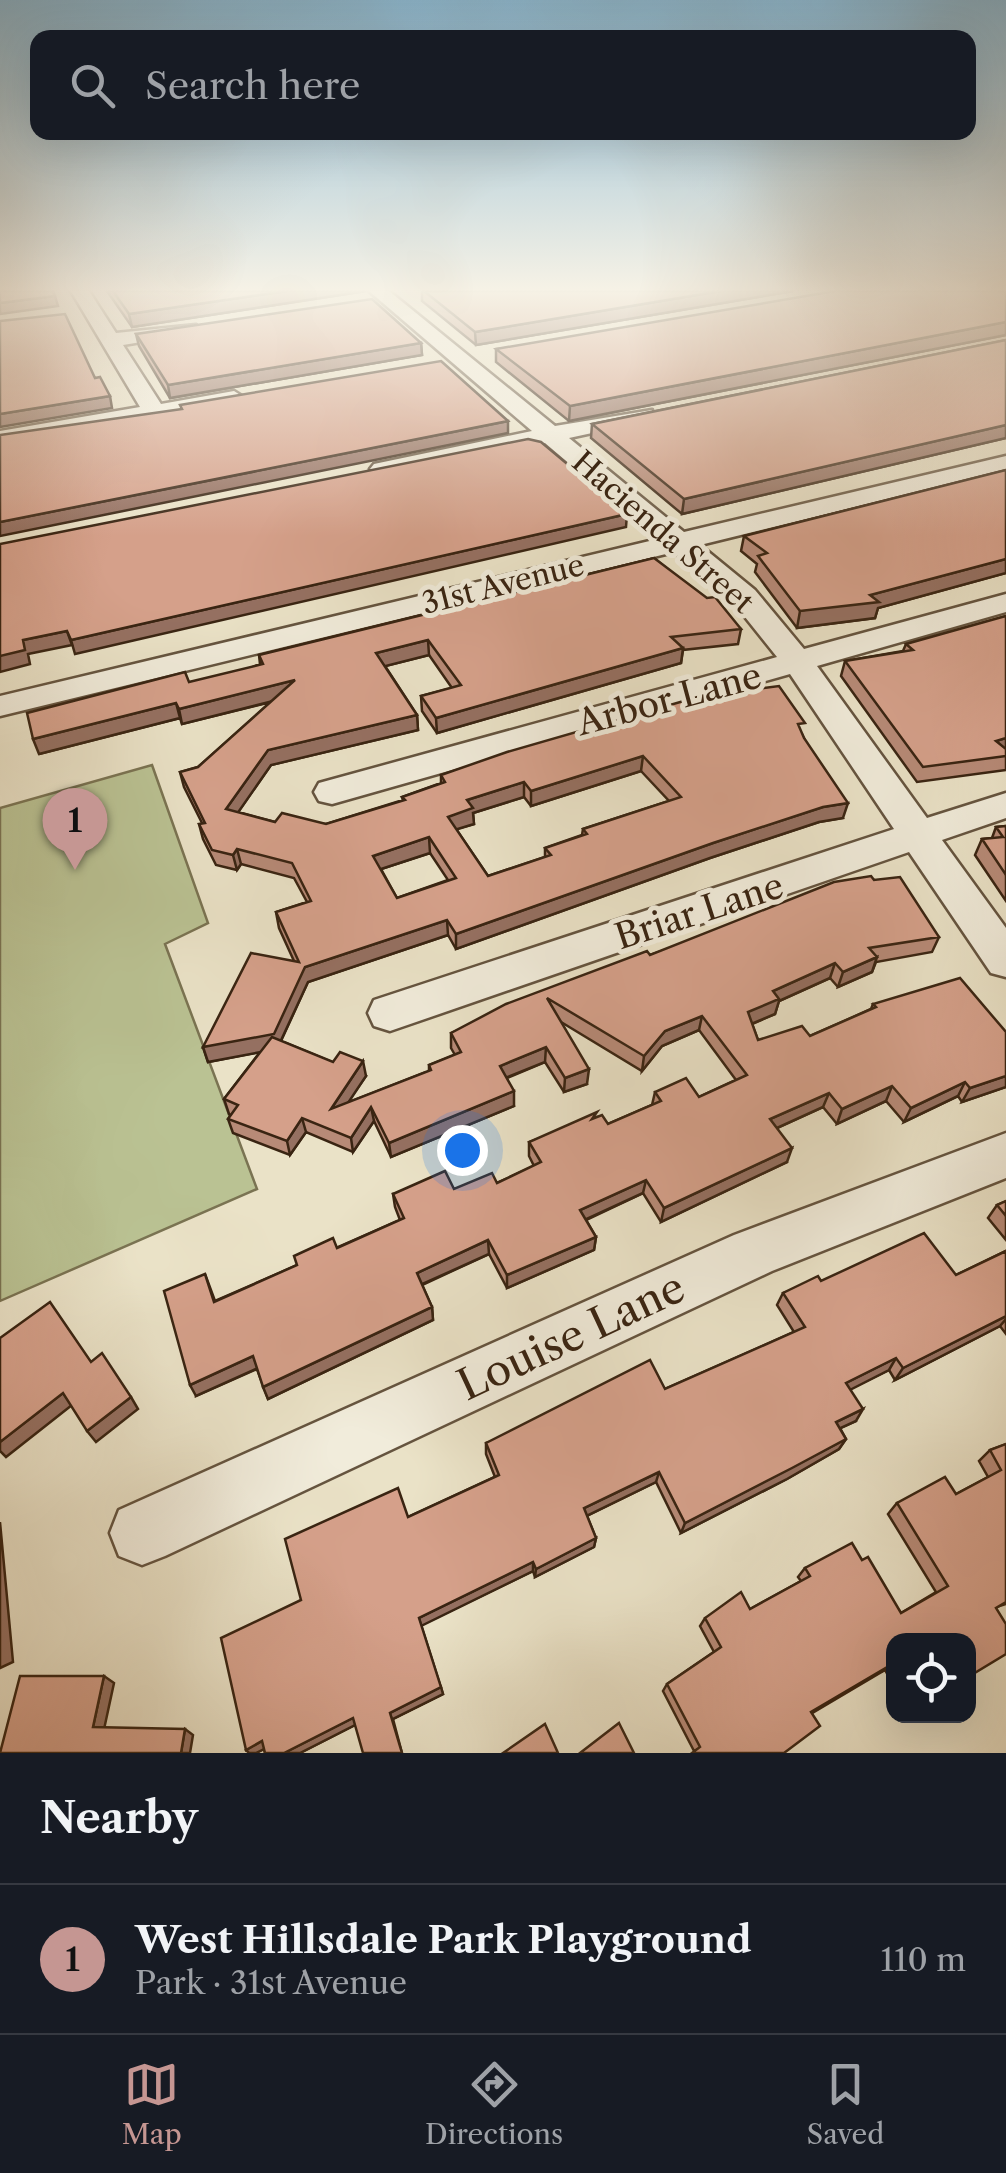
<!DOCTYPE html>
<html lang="en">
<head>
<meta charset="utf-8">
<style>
	:root { --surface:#171b24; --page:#242831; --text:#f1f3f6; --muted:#9ea1a6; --line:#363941; --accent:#c59692 }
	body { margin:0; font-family:"Libre Caslon Text",serif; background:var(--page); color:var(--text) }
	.controls { position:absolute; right:30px; bottom:30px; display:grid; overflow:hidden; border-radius:20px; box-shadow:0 10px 40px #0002 }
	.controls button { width:90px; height:90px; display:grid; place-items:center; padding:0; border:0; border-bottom:2px solid var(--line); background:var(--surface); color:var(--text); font:50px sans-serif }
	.you { position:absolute; left:462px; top:1150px; width:35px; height:35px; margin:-25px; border:8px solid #fff; border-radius:50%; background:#1a73e8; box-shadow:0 0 0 15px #1a73e833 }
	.badge { display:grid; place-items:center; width:65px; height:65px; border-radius:50%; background:var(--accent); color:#111; font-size:32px; font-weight:700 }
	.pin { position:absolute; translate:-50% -82px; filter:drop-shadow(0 2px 5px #0008) }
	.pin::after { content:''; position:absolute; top:52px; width:35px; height:30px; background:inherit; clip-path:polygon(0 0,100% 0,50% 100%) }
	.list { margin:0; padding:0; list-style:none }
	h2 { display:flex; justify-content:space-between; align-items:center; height:130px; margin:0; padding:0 40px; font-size:42px }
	h2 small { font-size:32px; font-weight:400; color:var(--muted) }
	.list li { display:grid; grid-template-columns:65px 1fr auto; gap:30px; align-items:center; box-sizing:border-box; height:150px; padding:0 40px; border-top:2px solid var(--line) }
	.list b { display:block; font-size:38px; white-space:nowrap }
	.list p { margin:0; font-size:32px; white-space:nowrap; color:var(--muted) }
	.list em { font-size:32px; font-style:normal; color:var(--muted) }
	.icon { flex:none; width:55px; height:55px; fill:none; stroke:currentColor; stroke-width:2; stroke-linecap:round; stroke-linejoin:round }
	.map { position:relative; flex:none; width:1006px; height:1753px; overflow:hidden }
	.search { position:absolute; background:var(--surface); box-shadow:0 10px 40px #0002; left:30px; right:30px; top:30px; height:110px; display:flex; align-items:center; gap:25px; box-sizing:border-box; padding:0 35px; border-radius:20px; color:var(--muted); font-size:38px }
	.sheet { height:280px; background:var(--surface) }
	nav { display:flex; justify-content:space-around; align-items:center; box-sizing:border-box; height:140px; border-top:2px solid var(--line); background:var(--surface); font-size:28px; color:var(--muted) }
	nav a { display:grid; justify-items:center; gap:5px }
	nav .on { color:var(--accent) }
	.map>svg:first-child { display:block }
</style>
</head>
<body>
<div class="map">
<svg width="1006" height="1753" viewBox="0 0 1006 1753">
	<rect width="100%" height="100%" fill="#eae2c7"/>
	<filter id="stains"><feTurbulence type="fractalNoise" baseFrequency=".002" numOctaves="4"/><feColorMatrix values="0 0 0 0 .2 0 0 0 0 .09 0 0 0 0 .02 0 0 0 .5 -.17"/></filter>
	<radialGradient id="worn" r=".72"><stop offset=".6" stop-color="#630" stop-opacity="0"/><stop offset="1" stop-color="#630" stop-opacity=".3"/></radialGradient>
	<path fill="#bac293" stroke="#7a7352" stroke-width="2.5" d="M152 765 208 923 165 944 257 1189 0 1301V808Z"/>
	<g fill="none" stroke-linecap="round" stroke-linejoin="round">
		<g stroke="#65543f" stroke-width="5">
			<g id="minor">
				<path d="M71 291H89L116 333 196 325V333L123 345 161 404 234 391 245 398 234 405 0 445V431L140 407Z"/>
				<path d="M369 291H389L555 426 652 410V420L569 438 684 532 1006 456V470L700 545 755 590 804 649 1006 594V612L817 666 927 818 1006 793V818L942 840 1006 928V977L991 973 909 852 390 1031 374 1026 368 1013 374 1000 894 829 790 674 332 804 319 801 314 792 319 783 777 657 733 602 674 552 0 716V696L658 539 545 443 383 477 374 474 370 469 374 464 532 431Z"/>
				<path d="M1006 1133V1178L772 1271 165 1556 142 1565 119 1556 110 1533 119 1510 734 1235Z"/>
			</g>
		</g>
		<use href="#minor" fill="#f1ecdb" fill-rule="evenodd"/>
	</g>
	<g fill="#b78a77" stroke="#392412" stroke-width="2.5" fill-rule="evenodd">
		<path d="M107 291H366L132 327Z"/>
		<path d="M422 291H793L476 345 422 301Z"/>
		<path d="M1006 292V335L569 421 496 362V349Z"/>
		<path d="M136 334 421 343 422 355 170 398 139 346Z"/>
		<path d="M1006 340V438L682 514 591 438 592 424Z"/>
		<path d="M1006 470V573L878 608 875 618 797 628 755 572 757 564 741 551 744 536Z"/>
		<path d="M654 558 741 629 738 644 683 650 681 663 437 733 422 711 421 696 452 688 429 655 385 666 417 715 418 730 271 765 238 812 275 822 326 824 403 800 402 797 441 783V775L802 734 843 818 819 822 710 858 456 949 448 935 308 982 281 1041 366 1076 347 1103 429 1071V1065L455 1055 451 1048V1033L650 955 874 880 939 937 932 952 876 962 872 972 838 987 830 978 779 1001 775 1014 752 1024 758 1040 810 1036 871 1009 873 1004 1006 1032V1087L962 1102 958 1096 904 1122 886 1101 837 1124 823 1107 777 1128 787 1162 661 1222 643 1193 586 1220 596 1237 594 1250 507 1288 489 1254 422 1285 432 1307 433 1320 268 1399 257 1369 196 1396 205 1274 215 1301 400 1220 395 1207 393 1194 454 1189 497 1183 534 1166 529 1156V1142L597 1117 608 1124 652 1105 655 1092 699 1097 736 1080 699 1030 662 1046 642 1071 561 1022 587 1084 564 1092 545 1062 507 1078 514 1106 391 1157 374 1121 353 1152 306 1132 290 1155 233 1133 228 1119 231 1115 229 1114 224 1099 260 1052 208 1062 203 1047 294 961 279 928 276 912 307 902 294 878 241 864 237 870 216 865 203 839 199 824 202 823 184 787 180 772 198 767 271 702 182 724 180 718 39 754 260 664 259 655ZM641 771 669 801 583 829 582 835 545 848V857L488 876 456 829 474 824 473 813 524 797 531 806ZM430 853 448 880 397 898 381 869Z"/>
		<path d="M1006 616V770L917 782 841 676 845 661 903 651 906 644Z"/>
		<path d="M1006 826V901L975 855 982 839 992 838 996 827Z"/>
		<path d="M1006 1201V1240L988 1218 997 1205Z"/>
		<path d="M1006 1251V1334L1000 1326 895 1380 889 1370 850 1389 856 1421 840 1428 846 1439 839 1449 787 1479 681 1533 656 1482 587 1516 596 1538 594 1547 535 1577 533 1571 421 1625 443 1694 393 1719 355 1725 300 1753H265L264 1749 256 1753H249L301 1600 408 1517 495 1477 486 1454V1443L665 1389 794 1332 777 1305 783 1293 821 1281 956 1275Z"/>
		<path d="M1006 1444V1604L894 1640V1686L885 1670 694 1751 663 1691 667 1684 714 1652 700 1626 705 1618 750 1609 801 1581 798 1577 805 1568 862 1560 901 1613 936 1592 888 1514 897 1503 956 1494 988 1477 979 1461 990 1450Z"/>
	</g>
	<g fill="#957061" stroke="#392412" stroke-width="2.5">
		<path d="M287 291H366L132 327 129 314Z"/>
		<path d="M721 291H793L476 345 475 332Z"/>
		<path d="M55 296 58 306 0 314V303Z"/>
		<path d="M1006 322V335L569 421 570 406Z"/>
		<path d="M421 343 422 355 170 398 168 385Z"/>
		<path d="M110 396 112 408 0 427V414Z"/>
		<path d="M508 421V433L0 536V522Z"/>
		<path d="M1006 425V438L682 514 684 499Z"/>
		<path d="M627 514 626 527 75 654 71 640Z"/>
		<path d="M1006 559V573L878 608 875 618 797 628 800 611 870 595Z"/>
		<path d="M67 631 72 645 28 654 30 664 0 672V656L23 640Z"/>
		<path d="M428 640 429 655 378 668 376 653Z"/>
		<path d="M683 648 681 663 437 733 436 718Z"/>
		<path d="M295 680 297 695 182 724 179 709Z"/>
		<path d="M176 703 180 718 39 754 33 739Z"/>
		<path d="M417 715 418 730 271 765 230 824 226 809 268 750Z"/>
		<path d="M1006 738V751L996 741Z"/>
		<path d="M643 756 641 771 531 806V791Z"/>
		<path d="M524 782V797L473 813 474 824 448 832V817L467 800Z"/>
		<path d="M848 803 843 818 819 822 710 858 456 949V934L713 843 823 807Z"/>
		<path d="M429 837 430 853 375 871 373 856Z"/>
		<path d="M237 849 241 864 237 870 233 855Z"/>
		<path d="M447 920 448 935 308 982 277 1049 208 1062 203 1047 305 967Z"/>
		<path d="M877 957 872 972 838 987 843 972Z"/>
		<path d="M835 963 830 978 779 1001 775 1014 744 1027 748 1012 773 991Z"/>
		<path d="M702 1016 699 1030 662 1046 642 1071 644 1056 665 1031Z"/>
		<path d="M546 1047 545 1062 500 1080V1066Z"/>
		<path d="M363 1061 366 1076 334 1124 331 1109Z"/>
		<path d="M589 1069 587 1084 564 1092 565 1078Z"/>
		<path d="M1006 1076V1087L962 1102 970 1088Z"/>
		<path d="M965 1082 958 1096 904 1122 911 1108Z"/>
		<path d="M892 1086 886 1101 837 1124 842 1109Z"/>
		<path d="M514 1091V1106L391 1157 389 1143Z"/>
		<path d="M829 1093 823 1107 766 1133 770 1119Z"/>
		<path d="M371 1107 374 1121 353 1152 351 1138Z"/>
		<path d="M302 1118 306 1132 290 1155 287 1141Z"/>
		<path d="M792 1148 787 1162 661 1222 664 1208Z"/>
		<path d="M646 1180 643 1193 578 1223 580 1210Z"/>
		<path d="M596 1237 594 1250 507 1288V1275Z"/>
		<path d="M488 1240 489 1254 418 1286 417 1273Z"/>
		<path d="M432 1307 433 1320 268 1399 263 1387Z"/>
		<path d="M1006 1316V1319L1000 1326 895 1380 903 1368Z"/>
		<path d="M253 1356 258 1368 196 1396 190 1385Z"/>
		<path d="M896 1358 889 1370 840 1395 846 1383Z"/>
		<path d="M63 1393 72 1405 6 1457 0 1451V1442Z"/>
		<path d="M131 1397 138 1409 96 1442 87 1431Z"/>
		<path d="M863 1409 856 1421 830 1433 836 1422Z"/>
		<path d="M846 1439 839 1449 787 1479 681 1533 685 1523Z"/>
		<path d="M659 1472 656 1482 582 1518 584 1508Z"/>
		<path d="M0 1522 13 1662 0 1668Z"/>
		<path d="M596 1538 594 1547 535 1577 536 1569Z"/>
		<path d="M533 1562V1571L421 1626 419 1618Z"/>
		<path d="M894 1664 885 1670 804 1718 811 1712Z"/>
		<path d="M104 1676 114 1683 103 1734 93 1727Z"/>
		<path d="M441 1687 443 1694 393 1719 402 1753 390 1713Z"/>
		<path d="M353 1718 357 1724 300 1753H284Z"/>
		<path d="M185 1729 193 1735 190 1753H181Z"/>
		<path d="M262 1741 268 1747 256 1753H249L246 1750Z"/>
	</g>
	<g fill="#d5a08a" stroke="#392412" stroke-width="2.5" fill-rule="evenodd">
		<path d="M0 291H53L55 296 0 303Z"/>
		<path d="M113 291H287L129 314Z"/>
		<path d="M424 291H721L475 332Z"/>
		<path d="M835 291H1003L1006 292V322L570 406 496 349Z"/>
		<path d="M372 299 421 343 168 385 136 334Z"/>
		<path d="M65 314 95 378 100 377 110 396 0 414V321Z"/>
		<path d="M1006 340V425L684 499 592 424Z"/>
		<path d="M441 361 508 421 0 522V435L182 409 180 405Z"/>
		<path d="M528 439 541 442 627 514 71 640 67 631 23 640 25 650 0 656V544Z"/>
		<path d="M1006 470V559L870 595 879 602 800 611 758 556 767 553 744 536Z"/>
		<path d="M654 558 707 598 715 597 741 629 671 637 683 648 436 718 421 696 461 685 428 640 376 653 417 715 268 750 226 809 275 822 282 813 326 824 405 800 402 797 445 782 441 775 507 752 701 696 779 686 805 723 798 724 804 738 848 803 823 807 713 843 456 934 447 920 305 967 274 1034 203 1047 251 953 299 962 276 912 311 901 292 863 237 849 233 855 212 850 199 824 205 823 180 772 198 767 295 680 179 709 176 703 33 739 27 713 185 672 189 682 263 664 259 655ZM643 756 681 797 583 829 587 834 545 848 551 855 488 876 448 817 473 808 467 800 524 782 531 791ZM429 837 456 878 397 898 373 856Z"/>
		<path d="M1006 616V738L996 741 1006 749V756L923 767 845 661 913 650 906 644Z"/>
		<path d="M1006 826V875L982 839 1003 837 996 827Z"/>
		<path d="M871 876 874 880 900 877 939 937 869 948 877 957 843 972 835 963 773 991 779 999 748 1012 758 1040 802 1026 810 1036 876 1007 873 1004 960 978 1006 1032V1076L970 1088 965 1082 911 1108 892 1086 842 1109 829 1093 770 1119 792 1148 664 1208 646 1180 580 1210 596 1237 507 1275 488 1240 417 1273 432 1307 263 1387 253 1356 190 1385 164 1291 205 1274 214 1302 297 1265 294 1256 333 1238 337 1248 404 1218 393 1194 445 1171 454 1189 492 1173 497 1183 541 1162 529 1142 597 1112 592 1119 602 1115 608 1124 661 1101 655 1092 686 1078 699 1097 747 1075 702 1016 665 1031 644 1056 547 998 589 1069 565 1078 546 1047 500 1066 514 1091 389 1143 371 1107 351 1138 302 1118 287 1141 228 1119 238 1105 224 1099 272 1037 333 1062 340 1052 363 1061 331 1109 431 1070 429 1065 461 1052 451 1033 506 1004 647 951 650 955 834 882Z"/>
		<path d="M1006 1201V1216L997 1205Z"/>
		<path d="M924 1233 956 1275 1006 1251V1316L903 1368 896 1358 846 1383 863 1409 836 1422 846 1439 792 1468 685 1523 659 1472 584 1508 596 1538 536 1569 533 1562 419 1618 441 1687 390 1713 402 1753H363L353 1718 284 1753H265L262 1741 246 1750 221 1638 301 1600 285 1539 398 1488 408 1517 499 1475 486 1443 650 1360 665 1389 805 1327 783 1293 818 1276 821 1281Z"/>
		<path d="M50 1302 91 1362 102 1353 131 1397 87 1431 63 1393 0 1442V1338Z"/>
		<path d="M1006 1444V1602L996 1608 1006 1624V1654L968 1677V1640H894V1663L811 1712 820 1726 784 1753H692L700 1747 667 1684 721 1647 705 1618 741 1592 750 1609 810 1576 805 1568 852 1543 862 1560 868 1557 901 1613 948 1586 897 1503 945 1477 956 1494 1001 1470 990 1450Z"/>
		<path d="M20 1676H104L93 1727 185 1729 181 1753H0Z"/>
		<path d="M619 1723 634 1753H580Z"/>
		<path d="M545 1724 558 1753H503Z"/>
	</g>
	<linearGradient id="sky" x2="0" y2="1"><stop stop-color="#88b8d4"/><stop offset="0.54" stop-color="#f6f2e6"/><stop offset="1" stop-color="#f6f2e6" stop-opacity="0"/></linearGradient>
	<rect width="1006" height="536" fill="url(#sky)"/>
	<g text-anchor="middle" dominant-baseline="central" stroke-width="10" stroke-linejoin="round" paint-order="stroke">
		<g font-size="30" fill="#392412" stroke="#f1ecdb">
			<text transform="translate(663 532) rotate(41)">Hacienda Street</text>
			<text transform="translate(503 584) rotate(-14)">31st Avenue</text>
		</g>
		<g font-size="35" fill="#392412" stroke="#f1ecdb">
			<text transform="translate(669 699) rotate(-15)">Arbor Lane</text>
			<text transform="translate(699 911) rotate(-18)">Briar Lane</text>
		</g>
		<g font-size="42" fill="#392412" stroke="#f1ecdb">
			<text transform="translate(571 1336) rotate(-25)">Louise Lane</text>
		</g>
	</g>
	<rect width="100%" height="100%" filter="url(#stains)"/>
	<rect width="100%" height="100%" fill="url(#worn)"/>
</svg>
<div class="controls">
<button><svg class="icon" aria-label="locate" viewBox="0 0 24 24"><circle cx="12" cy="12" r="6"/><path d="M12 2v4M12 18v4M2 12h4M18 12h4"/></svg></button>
</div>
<div class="you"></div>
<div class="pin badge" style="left:75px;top:870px">1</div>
<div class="search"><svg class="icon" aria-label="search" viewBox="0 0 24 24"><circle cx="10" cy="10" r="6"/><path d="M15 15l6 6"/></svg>Search here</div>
</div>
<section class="sheet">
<h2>Nearby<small></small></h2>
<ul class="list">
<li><span class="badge">1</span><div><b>West Hillsdale Park Playground</b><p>Park · 31st Avenue</p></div><em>110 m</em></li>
</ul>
</section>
<nav>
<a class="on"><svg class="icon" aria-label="map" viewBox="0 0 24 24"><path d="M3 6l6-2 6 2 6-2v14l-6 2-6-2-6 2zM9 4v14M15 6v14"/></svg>Map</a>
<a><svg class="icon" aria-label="directions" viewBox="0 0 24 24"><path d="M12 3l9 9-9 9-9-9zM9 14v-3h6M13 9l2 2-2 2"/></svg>Directions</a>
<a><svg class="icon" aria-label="saved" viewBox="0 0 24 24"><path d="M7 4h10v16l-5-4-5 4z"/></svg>Saved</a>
</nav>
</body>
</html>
